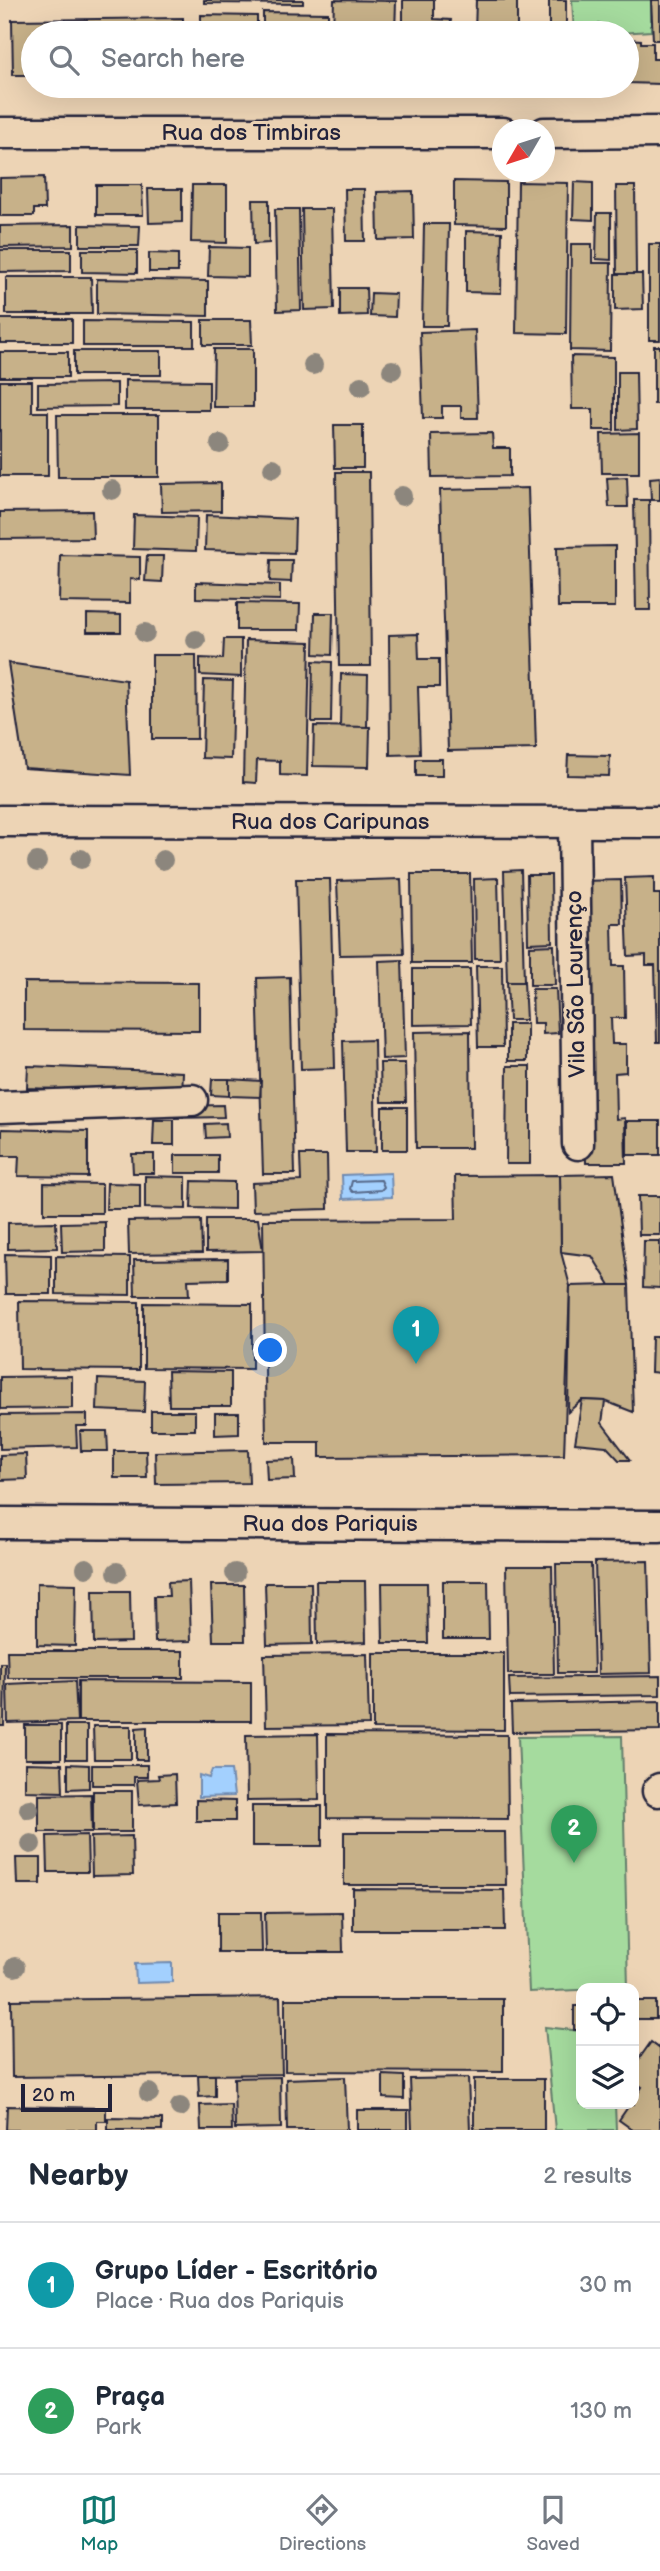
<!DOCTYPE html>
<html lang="en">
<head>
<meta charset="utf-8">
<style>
	:root { --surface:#fff; --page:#f6f6f7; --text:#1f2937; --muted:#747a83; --line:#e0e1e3; --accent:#0f766e }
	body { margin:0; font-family:"Balsamiq Sans",sans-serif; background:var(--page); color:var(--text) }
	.controls { position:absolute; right:21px; bottom:21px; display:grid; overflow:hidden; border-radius:14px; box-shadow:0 7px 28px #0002 }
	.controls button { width:63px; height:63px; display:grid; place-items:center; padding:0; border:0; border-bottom:2px solid var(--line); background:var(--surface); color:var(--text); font:35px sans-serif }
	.compass { position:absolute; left:492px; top:119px; width:63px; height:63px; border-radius:50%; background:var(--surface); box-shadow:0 7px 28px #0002; rotate:231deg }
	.scale { position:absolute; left:21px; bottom:18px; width:91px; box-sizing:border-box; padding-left:7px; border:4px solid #22223b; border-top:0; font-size:19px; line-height:24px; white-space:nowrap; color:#22223b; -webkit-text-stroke:5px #edd4b5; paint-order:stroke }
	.you { position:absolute; left:271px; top:1351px; width:24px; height:24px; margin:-18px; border:5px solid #fff; border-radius:50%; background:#1a73e8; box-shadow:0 0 0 10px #1a73e833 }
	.badge { display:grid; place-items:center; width:46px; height:46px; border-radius:50%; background:var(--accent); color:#fff; font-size:23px; font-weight:700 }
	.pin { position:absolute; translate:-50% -58px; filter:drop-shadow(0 2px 4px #0008) }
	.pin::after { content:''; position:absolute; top:37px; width:24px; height:21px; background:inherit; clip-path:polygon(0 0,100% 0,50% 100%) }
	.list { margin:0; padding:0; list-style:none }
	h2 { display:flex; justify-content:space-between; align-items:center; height:91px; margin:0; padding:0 28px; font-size:30px }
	h2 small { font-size:23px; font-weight:400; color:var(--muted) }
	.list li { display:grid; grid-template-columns:46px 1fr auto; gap:21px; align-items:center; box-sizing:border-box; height:126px; padding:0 28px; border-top:2px solid var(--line) }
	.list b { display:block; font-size:26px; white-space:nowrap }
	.list p { margin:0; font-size:23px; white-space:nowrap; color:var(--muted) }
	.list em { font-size:23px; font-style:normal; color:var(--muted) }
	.icon { flex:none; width:38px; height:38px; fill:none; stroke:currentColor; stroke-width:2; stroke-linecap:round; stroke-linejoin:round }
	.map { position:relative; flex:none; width:660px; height:2130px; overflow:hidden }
	.search { position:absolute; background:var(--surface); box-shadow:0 7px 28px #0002; left:21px; right:21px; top:21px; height:77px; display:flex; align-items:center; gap:18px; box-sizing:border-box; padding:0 24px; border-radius:38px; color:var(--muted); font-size:26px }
	.sheet { height:343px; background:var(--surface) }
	nav { display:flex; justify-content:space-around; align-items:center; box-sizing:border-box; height:98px; border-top:2px solid var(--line); background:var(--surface); font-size:19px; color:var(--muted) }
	nav a { display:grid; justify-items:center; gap:4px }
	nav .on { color:var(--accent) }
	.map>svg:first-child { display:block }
</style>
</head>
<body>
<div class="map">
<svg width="660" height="2130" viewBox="0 0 660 2130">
	<rect width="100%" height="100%" fill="#edd4b5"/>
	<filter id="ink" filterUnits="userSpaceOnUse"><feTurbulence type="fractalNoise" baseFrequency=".0143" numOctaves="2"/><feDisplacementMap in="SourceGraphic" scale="14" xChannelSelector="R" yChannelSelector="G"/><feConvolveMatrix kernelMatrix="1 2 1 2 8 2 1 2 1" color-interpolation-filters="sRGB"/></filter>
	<g filter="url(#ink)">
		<g fill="#a5db9e" stroke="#647e6c" stroke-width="2">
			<path d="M572 0H651V31L619 33 599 23 591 33H574Z"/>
			<path d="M622 1736 628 1988 529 1992 518 1737Z"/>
			<path d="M545 2027 581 2031V2104H615L616 2130H555Z"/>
		</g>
		<g fill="#a3d0fe" stroke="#6f8ab0" stroke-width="2">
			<path d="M391 1173 392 1197 343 1199 342 1175Z"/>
			<path d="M212 1770H231L234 1796 199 1797V1775L209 1778Z"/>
			<path d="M172 1963V1982L136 1983 135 1964Z"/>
		</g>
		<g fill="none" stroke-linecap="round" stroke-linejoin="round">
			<path stroke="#566889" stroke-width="2" d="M381 1180 384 1187 381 1190 353 1192 350 1189 352 1181Z"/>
		</g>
		<g fill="#c7b189" stroke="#22223b" stroke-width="2">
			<path d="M204 0H303V4L204 3Z"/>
			<path d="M334 0 396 1 395 33H333Z"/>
			<path d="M403 0H434V19L451 20 450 33H403Z"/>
			<path d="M476 0H517V33H475Z"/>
			<rect x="549" y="0" width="17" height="33"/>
			<path d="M651 0H660V40H653Z"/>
			<path d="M263 12 328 13V33H263Z"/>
			<path d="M201 15 257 16V33H201Z"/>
			<path d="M183 18V33H33V75H13L12 20Z"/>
			<path d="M627 39 641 40V43H653V59H660V84L627 83Z"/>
			<path d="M44 177 45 209H34V216H0V178Z"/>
			<path d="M454 181 506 182V226L454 225Z"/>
			<path d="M518 182 568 183 566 334 516 333Z"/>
			<path d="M574 182 593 183V220L573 219Z"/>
			<path d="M96 185H142L143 215H96Z"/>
			<path d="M192 185H227V243L191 242Z"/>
			<path d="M616 186H635L636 274H617Z"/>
			<path d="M148 189H182V222L149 223Z"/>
			<path d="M345 189H364L365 241H346Z"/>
			<path d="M413 191 414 239 378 240 377 192Z"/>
			<path d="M253 200H269V243L254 244Z"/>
			<path d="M275 209H299L301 310 277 311Z"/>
			<path d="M302 209H332L334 309 304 310Z"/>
			<path d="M597 213H611V260L596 259Z"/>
			<path d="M424 224H449L447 326H422Z"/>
			<path d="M73 225V246L0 247V226Z"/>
			<path d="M80 225 140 226 139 246H80Z"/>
			<path d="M466 231 502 232 501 293 466 292Z"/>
			<path d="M571 244H592V263H611L610 351 570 350Z"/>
			<rect x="649" y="244" width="11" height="96"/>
			<path d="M209 247 248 248V277L208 276Z"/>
			<path d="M0 250H71V271L0 272Z"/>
			<path d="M82 250H137V273L82 272Z"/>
			<path d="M149 253 178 254V272H149Z"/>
			<path d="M615 274H642L643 309 615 310Z"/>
			<path d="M6 277H91L92 314H6Z"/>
			<path d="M97 279 208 281V316L97 314Z"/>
			<path d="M340 288H366L367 315 340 316Z"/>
			<path d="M371 293 396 294 395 317 370 316Z"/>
			<rect x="0" y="319" width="72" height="24"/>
			<path d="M203 320H251L252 345H203Z"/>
			<path d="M83 321 194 322V346H83Z"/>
			<path d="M475 330 478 418H461V406H442V418H423L420 332Z"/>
			<rect x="654" y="346" width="6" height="58"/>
			<path d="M214 349H253V407H213Z"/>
			<rect x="74" y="351" width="87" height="24"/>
			<rect x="0" y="352" width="68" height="25"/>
			<path d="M571 356 614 357V430H593V409H572Z"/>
			<path d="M618 372H636L637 429 618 430Z"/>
			<path d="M125 380 209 381V410H125Z"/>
			<path d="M0 381H32V412H48V476H0Z"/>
			<path d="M117 383V406L38 407V384Z"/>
			<path d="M57 415H159V477H58Z"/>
			<path d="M334 425H363V468H335Z"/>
			<path d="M492 433 493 448H510V476L432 477 431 434Z"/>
			<path d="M639 433V473H602L601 434Z"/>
			<path d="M336 472H369L371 666H339Z"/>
			<path d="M627 477 628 507H609L607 478Z"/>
			<path d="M660 477V500H651L650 478Z"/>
			<path d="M221 483V511L162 512 161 484Z"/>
			<path d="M528 488 536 749 448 751 440 490Z"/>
			<path d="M634 500H649L650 610H636Z"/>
			<path d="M92 511 93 538 0 539V512Z"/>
			<path d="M134 515 197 517 196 551 133 549Z"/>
			<path d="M206 515 295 519 294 553 205 550Z"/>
			<path d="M615 546V607H558L557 547Z"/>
			<path d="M60 555 140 557V580L130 579V603L59 602Z"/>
			<path d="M147 556H163L162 582 145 581Z"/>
			<path d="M271 560H292L291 582 270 581Z"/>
			<path d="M196 582 280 585V600L196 598Z"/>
			<path d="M237 603 300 604 299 630H237Z"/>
			<path d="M315 613H333L332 655 314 654Z"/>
			<path d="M87 614 121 615V632H87Z"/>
			<path d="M418 634 419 659H439V687H418L420 754 390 755 389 635Z"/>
			<path d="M224 639H241V677L200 675V658L223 659Z"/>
			<path d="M246 640 310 642 307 776 280 775V761L257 760 256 783 243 782Z"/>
			<path d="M152 655H196L197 739H152Z"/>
			<path d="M313 661 332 662 331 722H312Z"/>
			<path d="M8 663 126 680 130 775 24 768Z"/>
			<path d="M341 674 368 675 367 727H340Z"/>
			<path d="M204 680 233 681 231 759 202 758Z"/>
			<path d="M314 726 370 727 369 767 313 766Z"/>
			<path d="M568 755 610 756 609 776 567 775Z"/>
			<rect x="416" y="759" width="26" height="17"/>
			<path d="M521 870 524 982H507L504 871Z"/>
			<path d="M411 874H470L472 963H412Z"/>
			<path d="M527 875H551L552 942 528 943Z"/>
			<path d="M654 877V894H660V1042H657L655 965H646V955L628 956 625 878Z"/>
			<path d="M498 878 500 959H475L474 879Z"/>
			<path d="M296 879H330L335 1068 301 1069Z"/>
			<path d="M401 879 404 954 340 955 337 881Z"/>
			<path d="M621 880 622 924H612L613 966H624L625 1018H611L612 1044H626V1072L615 1073 616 1119 625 1118 626 1163H586L580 881Z"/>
			<path d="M554 945 555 985H530V946Z"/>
			<path d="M402 960 405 1058 382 1059 379 961Z"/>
			<path d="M476 966H502L503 1047H478Z"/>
			<path d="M413 969H470L471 1024 413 1025Z"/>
			<path d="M290 977 295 1174H263L257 978Z"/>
			<path d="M24 982 199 983V1031L24 1030Z"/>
			<path d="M507 982H524L526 1020H509Z"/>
			<path d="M532 989H556L558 1033 543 1034V1023H533Z"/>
			<rect x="508" y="1024" width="19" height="37"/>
			<path d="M470 1031 471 1148H416L414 1032Z"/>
			<path d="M374 1040 376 1152H346L343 1041Z"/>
			<path d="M380 1063H405L406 1102H381Z"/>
			<path d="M28 1066 183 1072 182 1094 27 1088Z"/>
			<path d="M507 1066H530V1164H506Z"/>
			<path d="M212 1079H229V1096L211 1095Z"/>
			<path d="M229 1079 261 1081 260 1097 229 1096Z"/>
			<path d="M223 1105 224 1117 175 1118 174 1106Z"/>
			<rect x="382" y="1107" width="25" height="43"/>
			<path d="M154 1120H174V1145H153Z"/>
			<rect x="627" y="1121" width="33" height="34"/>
			<path d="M226 1123 227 1137 206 1138 205 1124Z"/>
			<path d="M2 1129 88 1131V1177L18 1176 19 1156H2Z"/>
			<path d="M132 1154H154V1173H133Z"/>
			<rect x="175" y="1155" width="43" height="18"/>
			<path d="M300 1155H327L328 1209 253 1211 252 1183 301 1181Z"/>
			<path d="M614 1174 629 1285H610L592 1256 561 1252 560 1175Z"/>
			<path d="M560 1175 561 1252 570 1286 564 1455 320 1457V1442H266L263 1220 456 1219 455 1176Z"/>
			<path d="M145 1176 186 1177V1209L145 1208Z"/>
			<path d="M192 1181 234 1182V1209L191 1208Z"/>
			<path d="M44 1183 102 1184V1213H44Z"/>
			<path d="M107 1183 140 1184V1209H106Z"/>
			<path d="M638 1196H660V1235H639Z"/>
			<path d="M206 1219H258L263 1251 206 1252Z"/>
			<path d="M201 1220 202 1253 129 1254 128 1221Z"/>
			<path d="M56 1222 57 1248 8 1249V1223Z"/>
			<path d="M105 1222V1251L62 1252 61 1223Z"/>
			<path d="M644 1241H660V1288L643 1287Z"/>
			<path d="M5 1254 51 1255V1294H6Z"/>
			<path d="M56 1256 130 1257V1295L56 1294Z"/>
			<path d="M228 1259V1279L188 1280 189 1296H135L134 1260Z"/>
			<path d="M610 1285H629L633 1412 605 1401 582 1400 568 1412 570 1286Z"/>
			<path d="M19 1301 139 1302V1370L20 1369Z"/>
			<path d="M144 1303 252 1304V1369L144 1368Z"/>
			<path d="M652 1337H660V1373L651 1372Z"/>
			<path d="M168 1371 231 1372V1406H169Z"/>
			<path d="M72 1376V1408L0 1409V1377Z"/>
			<path d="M98 1379 145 1381 144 1412 97 1410Z"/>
			<path d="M582 1400 605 1401 602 1423 630 1460H619L606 1446 575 1443Z"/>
			<rect x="151" y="1411" width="44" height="19"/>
			<path d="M215 1413H239V1434L215 1435Z"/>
			<path d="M87 1414V1426H76L77 1447 0 1449V1415Z"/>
			<path d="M80 1431H107L108 1451H81Z"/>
			<path d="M248 1450 249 1483 156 1484 155 1452Z"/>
			<path d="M114 1451H146L147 1478H114Z"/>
			<path d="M26 1454 27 1479 0 1480V1455Z"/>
			<path d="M294 1459 295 1479 267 1480 266 1460Z"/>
			<path d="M648 1561 651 1673 598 1674 595 1562Z"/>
			<path d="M556 1564H591L594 1673H558Z"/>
			<path d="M506 1566H552L554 1674H508Z"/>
			<path d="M189 1581 191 1641 155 1642 154 1596H169L168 1582Z"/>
			<path d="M316 1581H365L366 1642 317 1644Z"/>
			<path d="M443 1581H488L489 1639H443Z"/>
			<path d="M37 1583 76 1584 75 1646 37 1645Z"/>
			<path d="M265 1583H311L312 1644 267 1645Z"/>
			<path d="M382 1583H427L428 1643H383Z"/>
			<path d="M211 1585H244L245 1641H213Z"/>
			<path d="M93 1591H130L131 1642 94 1643Z"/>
			<path d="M7 1651H183V1678H8Z"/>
			<path d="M373 1653H504V1730L373 1729Z"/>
			<path d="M367 1654 369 1725 266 1726 264 1655Z"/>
			<path d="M0 1663H5L4 1726H0Z"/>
			<path d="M660 1676V1695L510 1697 509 1678Z"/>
			<path d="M75 1681 77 1721 8 1723 7 1684Z"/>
			<path d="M78 1681 251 1682V1721H78Z"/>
			<path d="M660 1701V1730L512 1732 511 1704Z"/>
			<rect x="25" y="1725" width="36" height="34"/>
			<rect x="66" y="1725" width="21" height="34"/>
			<path d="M93 1726H131V1759H94Z"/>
			<path d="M147 1727V1760H136V1728Z"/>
			<path d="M318 1734 319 1800 247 1801 246 1735Z"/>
			<path d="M327 1734 507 1735 508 1819 327 1818Z"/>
			<path d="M25 1763 62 1764 63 1792 25 1791Z"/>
			<path d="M68 1764 89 1765V1788L68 1789Z"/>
			<path d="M92 1765H147V1777H134V1785H92Z"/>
			<path d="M175 1774 176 1803 139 1805 137 1780 159 1779 158 1775Z"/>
			<rect x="93" y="1791" width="39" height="41"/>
			<path d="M91 1794 92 1832H39V1795Z"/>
			<path d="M196 1800 235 1801V1821H196Z"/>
			<rect x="252" y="1806" width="70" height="40"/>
			<path d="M344 1832H505L506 1885H344Z"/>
			<path d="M87 1835 88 1872H48L47 1836Z"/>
			<path d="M132 1836 133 1875 92 1876 91 1837Z"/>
			<path d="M16 1858H41V1884H17Z"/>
			<path d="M353 1889 504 1890 505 1930H353Z"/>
			<path d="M218 1912H261L262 1952H218Z"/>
			<path d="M342 1912 343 1952H266L265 1913Z"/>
			<path d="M280 1997 282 2074 12 2077 11 2000Z"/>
			<path d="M285 1999H503V2072L285 2071Z"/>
			<rect x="634" y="2001" width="22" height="18"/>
			<rect x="574" y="2006" width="7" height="24"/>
			<path d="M651 2042 660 2049V2130H633L619 2120 630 2104H634V2099L642 2087 634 2081V2066Z"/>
			<path d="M198 2075H215V2096L199 2097Z"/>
			<path d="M383 2075 404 2076V2099L383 2098Z"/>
			<path d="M280 2077 281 2128 235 2129 234 2078Z"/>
			<path d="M345 2077 347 2130H287L286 2079Z"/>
			<path d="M468 2078 470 2130H412L410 2079Z"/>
			<rect x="474" y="2079" width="70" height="51"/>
			<path d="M231 2104 232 2130H201L200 2105Z"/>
			<path d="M7 2106 106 2108V2121H97V2130H6Z"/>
			<rect x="357" y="2110" width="51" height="20"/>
			<path d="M108 2118 162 2119V2130H108Z"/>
		</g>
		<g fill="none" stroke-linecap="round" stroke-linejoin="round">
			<g stroke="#22223b" stroke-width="35">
				<g id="minor">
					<path d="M0 133H503"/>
					<path d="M544 133 660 132"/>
					<path d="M0 821 660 822"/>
					<path d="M574 823 578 1144"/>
					<path d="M0 1107 192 1100"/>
					<path d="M0 1523 660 1526"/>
					<path d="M658 1791 660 1789"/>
				</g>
			</g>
			<use href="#minor" stroke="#edd4b5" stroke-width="30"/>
		</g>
		<g fill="#8c867d">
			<circle cx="313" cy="365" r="10"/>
			<circle cx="392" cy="370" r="10"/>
			<circle cx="361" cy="386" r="10"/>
			<circle cx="220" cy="444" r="10"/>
			<circle cx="273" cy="468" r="10"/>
			<circle cx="112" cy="490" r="10"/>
			<circle cx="402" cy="496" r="10"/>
			<circle cx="145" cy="633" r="10"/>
			<circle cx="196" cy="640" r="10"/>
			<circle cx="81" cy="859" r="10"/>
			<circle cx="163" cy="860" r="10"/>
			<circle cx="37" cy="862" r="10"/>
			<circle cx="86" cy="1568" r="10"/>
			<circle cx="117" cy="1572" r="10"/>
			<circle cx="235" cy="1573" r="10"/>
			<circle cx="29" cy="1809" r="10"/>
			<circle cx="31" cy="1844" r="10"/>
			<circle cx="15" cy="1967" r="10"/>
			<circle cx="149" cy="2093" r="10"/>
			<circle cx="180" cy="2107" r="10"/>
		</g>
	</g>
	<g text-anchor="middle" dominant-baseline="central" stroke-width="6" stroke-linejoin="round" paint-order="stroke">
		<g font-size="23" fill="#22223b" stroke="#edd4b5">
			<text x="251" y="133">Rua dos Timbiras</text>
			<text x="330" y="822">Rua dos Caripunas</text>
			<text transform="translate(576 984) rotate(-91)">Vila São Lourenço</text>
			<text x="330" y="1524">Rua dos Pariquis</text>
		</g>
	</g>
</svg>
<div class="controls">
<button><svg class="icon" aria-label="locate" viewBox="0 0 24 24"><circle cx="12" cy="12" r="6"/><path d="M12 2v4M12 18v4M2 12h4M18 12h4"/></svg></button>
<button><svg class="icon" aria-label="layers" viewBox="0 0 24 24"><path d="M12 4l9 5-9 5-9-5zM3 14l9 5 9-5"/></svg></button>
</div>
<svg class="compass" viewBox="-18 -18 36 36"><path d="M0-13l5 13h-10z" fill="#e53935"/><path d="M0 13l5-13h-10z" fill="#747a83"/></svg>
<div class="scale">20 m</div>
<div class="you"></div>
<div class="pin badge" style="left:416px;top:1364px;background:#0f9aa8">1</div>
<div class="pin badge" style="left:574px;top:1863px;background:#2e9e5b">2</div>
<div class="search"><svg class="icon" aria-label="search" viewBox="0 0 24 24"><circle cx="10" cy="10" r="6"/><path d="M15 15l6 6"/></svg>Search here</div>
</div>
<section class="sheet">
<h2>Nearby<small>2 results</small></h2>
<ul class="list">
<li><span class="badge" style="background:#0f9aa8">1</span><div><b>Grupo Líder - Escritório</b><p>Place · Rua dos Pariquis</p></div><em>30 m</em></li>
<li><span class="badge" style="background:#2e9e5b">2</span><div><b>Praça</b><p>Park</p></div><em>130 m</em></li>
</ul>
</section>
<nav>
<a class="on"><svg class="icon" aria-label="map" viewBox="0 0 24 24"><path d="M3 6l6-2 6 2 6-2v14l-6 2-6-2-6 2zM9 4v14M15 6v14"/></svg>Map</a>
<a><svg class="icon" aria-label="directions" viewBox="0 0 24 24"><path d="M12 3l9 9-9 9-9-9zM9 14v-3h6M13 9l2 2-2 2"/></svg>Directions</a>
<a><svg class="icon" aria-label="saved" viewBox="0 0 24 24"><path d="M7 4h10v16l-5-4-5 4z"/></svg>Saved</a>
</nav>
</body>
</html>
